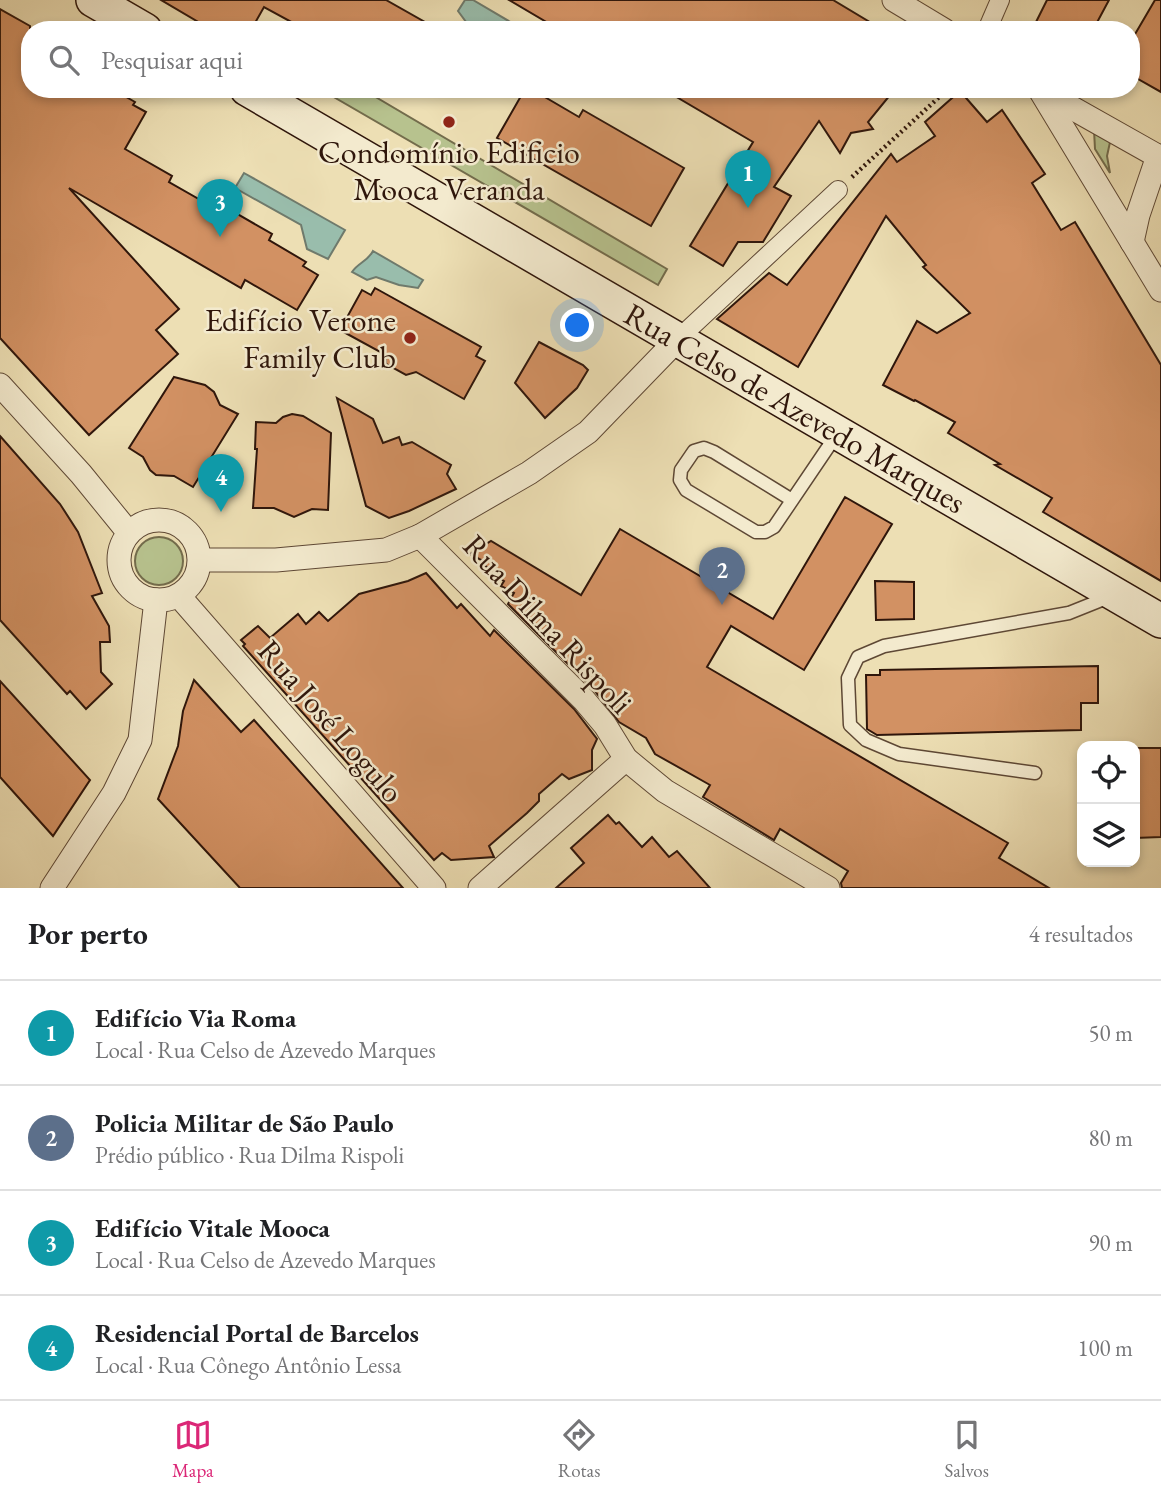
<!DOCTYPE html>
<html lang="pt">
<head>
<meta charset="utf-8">
<style>
	:root { --surface:#fff; --page:#f6f6f6; --text:#202124; --muted:#757577; --line:#e0e0e0; --accent:#db2777 }
	body { margin:0; font-family:"EB Garamond",serif; background:var(--page); color:var(--text) }
	.controls { position:absolute; right:21px; bottom:21px; display:grid; overflow:hidden; border-radius:14px; box-shadow:0 4px 10px #0003 }
	.controls button { width:63px; height:63px; display:grid; place-items:center; padding:0; border:0; border-bottom:2px solid var(--line); background:var(--surface); color:var(--text); font:35px sans-serif }
	.you { position:absolute; left:578px; top:326px; width:24px; height:24px; margin:-18px; border:5px solid #fff; border-radius:50%; background:#1a73e8; box-shadow:0 0 0 10px #1a73e833 }
	.badge { display:grid; place-items:center; width:46px; height:46px; border-radius:50%; background:var(--accent); color:#fff; font-size:23px; font-weight:700 }
	.pin { position:absolute; translate:-50% -58px; filter:drop-shadow(0 2px 4px #0008) }
	.pin::after { content:''; position:absolute; top:37px; width:24px; height:21px; background:inherit; clip-path:polygon(0 0,100% 0,50% 100%) }
	.list { margin:0; padding:0; list-style:none }
	h2 { display:flex; justify-content:space-between; align-items:center; height:91px; margin:0; padding:0 28px; font-size:30px }
	h2 small { font-size:23px; font-weight:400; color:var(--muted) }
	.list li { display:grid; grid-template-columns:46px 1fr auto; gap:21px; align-items:center; box-sizing:border-box; height:105px; padding:0 28px; border-top:2px solid var(--line) }
	.list b { display:block; font-size:26px; white-space:nowrap }
	.list p { margin:0; font-size:23px; white-space:nowrap; color:var(--muted) }
	.list em { font-size:23px; font-style:normal; color:var(--muted) }
	.icon { flex:none; width:38px; height:38px; fill:none; stroke:currentColor; stroke-width:2; stroke-linecap:round; stroke-linejoin:round }
	.map { position:relative; flex:none; width:1161px; height:888px; overflow:hidden }
	.search { position:absolute; background:var(--surface); box-shadow:0 4px 10px #0003; left:21px; right:21px; top:21px; height:77px; display:flex; align-items:center; gap:18px; box-sizing:border-box; padding:0 24px; border-radius:28px; color:var(--muted); font-size:26px }
	.sheet { height:511px; background:var(--surface) }
	nav { display:flex; justify-content:space-around; align-items:center; box-sizing:border-box; height:98px; border-top:2px solid var(--line); background:var(--surface); font-size:19px; color:var(--muted) }
	nav a { display:grid; justify-items:center; gap:4px }
	nav .on { color:var(--accent) }
	.map>svg:first-child { display:block }
</style>
</head>
<body>
<div class="map">
<svg width="1161" height="888" viewBox="0 0 1161 888">
	<rect width="100%" height="100%" fill="#eddfb4"/>
	<filter id="stains"><feTurbulence type="fractalNoise" baseFrequency=".00286" numOctaves="4"/><feColorMatrix values="0 0 0 0 .2 0 0 0 0 .09 0 0 0 0 .02 0 0 0 .5 -.17"/></filter>
	<radialGradient id="worn" r=".72"><stop offset=".6" stop-color="#630" stop-opacity="0"/><stop offset="1" stop-color="#630" stop-opacity=".3"/></radialGradient>
	<g fill="#b7c28e" stroke="#736c4c" stroke-width="2">
		<path d="M320 89H362L667 269 658 285Z"/>
		<path d="M1094 130 1112 133 1107 156 1110 173 1095 149Z"/>
		<circle cx="159" cy="561" r="24"/>
	</g>
	<g fill="#99bdac" stroke="#6f7a6c" stroke-width="2">
		<path d="M465 0H473L524 30H472L458 11Z"/>
		<path d="M244 173 345 230 328 259 307 249 301 225 235 188Z"/>
		<path d="M373 251 423 280 418 288 399 285 376 277 367 280 352 272C358 263 368 261 373 251Z"/>
	</g>
	<g fill="#d29163" stroke="#2f160b" stroke-width="2">
		<path d="M161 0H386L439 30H306L264 7 251 30H212Z"/>
		<path d="M509 0H833L883 30H560Z"/>
		<path d="M1047 0H1109L1093 30H1032Z"/>
		<path d="M1155 0H1161V92L1131 75V41Z"/>
		<path d="M0 9 30 26V89H112L135 102 133 105 146 112 125 149 172 176 169 182 204 202 208 197 272 234 269 240 306 262 303 266 318 275 297 310 245 280 241 288 69 188 179 309 156 330 178 354 89 435 0 338Z"/>
		<path d="M525 89H531L579 117 583 110 684 168 651 226 497 138Z"/>
		<path d="M663 89H895L868 122 873 129 851 133 840 153 819 121 774 187 791 196 763 242H738L723 266 690 246 753 142Z"/>
		<path d="M960 91 987 122 1002 110 1045 174 1032 183 1061 230 1075 222 1161 365V581L1043 512 1052 498 995 465 1000 464 948 433 955 422 915 400 914 401 883 385 917 321 937 333 970 313 923 267 926 265 886 216 798 367 717 319 769 273 787 285 891 154 897 162 935 136 925 122Z"/>
		<path d="M375 288 481 347 476 356 485 361 464 399 416 372 406 375 386 364V355L340 330 362 290 371 295Z"/>
		<path d="M539 342 583 365 588 370 577 388 545 418 515 383Z"/>
		<path d="M174 377 205 385 214 392 220 405 238 414 193 487 174 476 156 475 150 470 143 457 129 448Z"/>
		<path d="M337 398 373 419 383 443 399 437 402 445 412 442 451 465 447 474 456 489 409 511 389 518 366 506Z"/>
		<path d="M292 414 303 416 331 433 328 510 312 509 294 517 274 508H253L257 449H255L256 422 276 423 283 417Z"/>
		<path d="M0 436 60 504 78 532 102 593 92 596 109 626 110 642H100L101 672 112 684 86 709 70 691 67 694 0 620Z"/>
		<path d="M845 497 892 524 804 670 731 626 707 667 1008 843 999 858 1049 888H842L841 883 848 871 780 829 774 840 703 797 710 785 655 754 646 738 619 722 594 690 508 604 514 593 501 586 504 581 492 574 495 571 483 565 485 562 470 554 491 541 581 595 620 529 773 619Z"/>
		<path d="M426 573 457 608 461 604 490 636 494 630 574 709 597 739 592 750V770L569 779 562 774 539 794V801L527 813 489 846 494 857 451 860 442 853 434 860 243 646 245 644 241 640 258 626 270 638 298 614 306 624 319 612 328 621 359 594 408 581Z"/>
		<path d="M875 581 914 582V619L876 620Z"/>
		<path d="M1098 666V703H1081V730L877 735 867 729 866 675H880V670Z"/>
		<path d="M194 680 241 732 254 720 403 888H240L158 799 178 746 183 711Z"/>
		<path d="M0 681 90 780 53 836 0 777Z"/>
		<path d="M1135 748H1161V837L1135 838Z"/>
		<path d="M608 815 616 824 619 822 642 847 652 837 669 857 677 851 710 888H556L584 863 571 848Z"/>
	</g>
	<g fill="none" stroke-linecap="round" stroke-linejoin="round">
		<g stroke="#5e4835" stroke-width="15">
			<g id="service">
				<path d="M792 500 714 452 704 448 694 451 681 470 680 480 686 490 756 532H765L774 527 837 434"/>
				<path d="M1035 773 899 754 866 740 850 725 848 678 858 657 884 646 1069 613 1109 597"/>
			</g>
		</g>
		<g stroke="#5e4835" stroke-width="20">
			<g id="pedestrian">
				<path d="M987 30 1000 0"/>
				<path d="M677 340 838 190"/>
			</g>
		</g>
		<g stroke="#5e4835" stroke-width="25">
			<g id="minor">
				<path d="M894 0 944 30"/>
				<path d="M1040 90 1161 290"/>
				<path d="M1042 91 1161 158"/>
				<path d="M1132 242 1138 215 1158 156"/>
				<path d="M0 385 81 474 129 533"/>
				<circle cx="159" cy="560" r="40"/>
				<path d="M420 536 584 700 605 725 626 759 665 791 828 888"/>
				<path d="M200 560H276L386 550 420 536 529 473 588 432 677 340"/>
				<path d="M179 596 434 888"/>
				<path d="M52 888 114 793 140 740 156 600"/>
				<path d="M480 888 626 759"/>
			</g>
		</g>
		<g stroke="#2f160b" stroke-width="36">
			<g id="secondary">
				<path d="M93 0 145 30"/>
				<path d="M247 89 1161 621"/>
			</g>
		</g>
		<path stroke="#2f160b" stroke-width="4.5" stroke-dasharray="2 3.5" stroke-linecap="butt" d="M852 177 948 89"/>
		<use href="#service" stroke="#f3eace" stroke-width="12"/>
		<use href="#pedestrian" stroke="#f3eace" stroke-width="18"/>
		<use href="#minor" stroke="#f3eace" stroke-width="23"/>
		<use href="#secondary" stroke="#f3eace" stroke-width="33"/>
	</g>
	<g fill="#8f2418" stroke="#f3eace" stroke-width="2.5">
		<circle cx="449" cy="122" r="7"/>
		<circle cx="410" cy="338" r="7"/>
	</g>
	<g text-anchor="middle" dominant-baseline="central" stroke-width="5" stroke-linejoin="round" paint-order="stroke">
		<g font-size="32" fill="#2f160b" stroke="#f3eace">
			<text x="449" y="152">Condomínio Edificio<tspan x="449" dy="37">Mooca Veranda</tspan></text>
			<text x="396" y="320" text-anchor="end">Edifício Verone<tspan x="396" dy="37">Family Club</tspan></text>
		</g>
		<g font-size="32" fill="#2f160b" stroke="#f3eace">
			<text transform="translate(795 408) rotate(30)">Rua Celso de Azevedo Marques</text>
			<text transform="translate(548 624) rotate(47)">Rua Dilma Rispoli</text>
			<text transform="translate(331 721) rotate(49)">Rua José Logulo</text>
		</g>
	</g>
	<rect width="100%" height="100%" filter="url(#stains)"/>
	<rect width="100%" height="100%" fill="url(#worn)"/>
</svg>
<div class="controls">
<button><svg class="icon" aria-label="locate" viewBox="0 0 24 24"><circle cx="12" cy="12" r="6"/><path d="M12 2v4M12 18v4M2 12h4M18 12h4"/></svg></button>
<button><svg class="icon" aria-label="layers" viewBox="0 0 24 24"><path d="M12 4l9 5-9 5-9-5zM3 14l9 5 9-5"/></svg></button>
</div>
<div class="you"></div>
<div class="pin badge" style="left:748px;top:208px;background:#0f9aa8">1</div>
<div class="pin badge" style="left:722px;top:605px;background:#5c6f8a">2</div>
<div class="pin badge" style="left:220px;top:237px;background:#0f9aa8">3</div>
<div class="pin badge" style="left:221px;top:512px;background:#0f9aa8">4</div>
<div class="search"><svg class="icon" aria-label="search" viewBox="0 0 24 24"><circle cx="10" cy="10" r="6"/><path d="M15 15l6 6"/></svg>Pesquisar aqui</div>
</div>
<section class="sheet">
<h2>Por perto<small>4 resultados</small></h2>
<ul class="list">
<li><span class="badge" style="background:#0f9aa8">1</span><div><b>Edifício Via Roma</b><p>Local · Rua Celso de Azevedo Marques</p></div><em>50 m</em></li>
<li><span class="badge" style="background:#5c6f8a">2</span><div><b>Policia Militar de São Paulo</b><p>Prédio público · Rua Dilma Rispoli</p></div><em>80 m</em></li>
<li><span class="badge" style="background:#0f9aa8">3</span><div><b>Edifício Vitale Mooca</b><p>Local · Rua Celso de Azevedo Marques</p></div><em>90 m</em></li>
<li><span class="badge" style="background:#0f9aa8">4</span><div><b>Residencial Portal de Barcelos</b><p>Local · Rua Cônego Antônio Lessa</p></div><em>100 m</em></li>
</ul>
</section>
<nav>
<a class="on"><svg class="icon" aria-label="map" viewBox="0 0 24 24"><path d="M3 6l6-2 6 2 6-2v14l-6 2-6-2-6 2zM9 4v14M15 6v14"/></svg>Mapa</a>
<a><svg class="icon" aria-label="directions" viewBox="0 0 24 24"><path d="M12 3l9 9-9 9-9-9zM9 14v-3h6M13 9l2 2-2 2"/></svg>Rotas</a>
<a><svg class="icon" aria-label="saved" viewBox="0 0 24 24"><path d="M7 4h10v16l-5-4-5 4z"/></svg>Salvos</a>
</nav>
</body>
</html>
